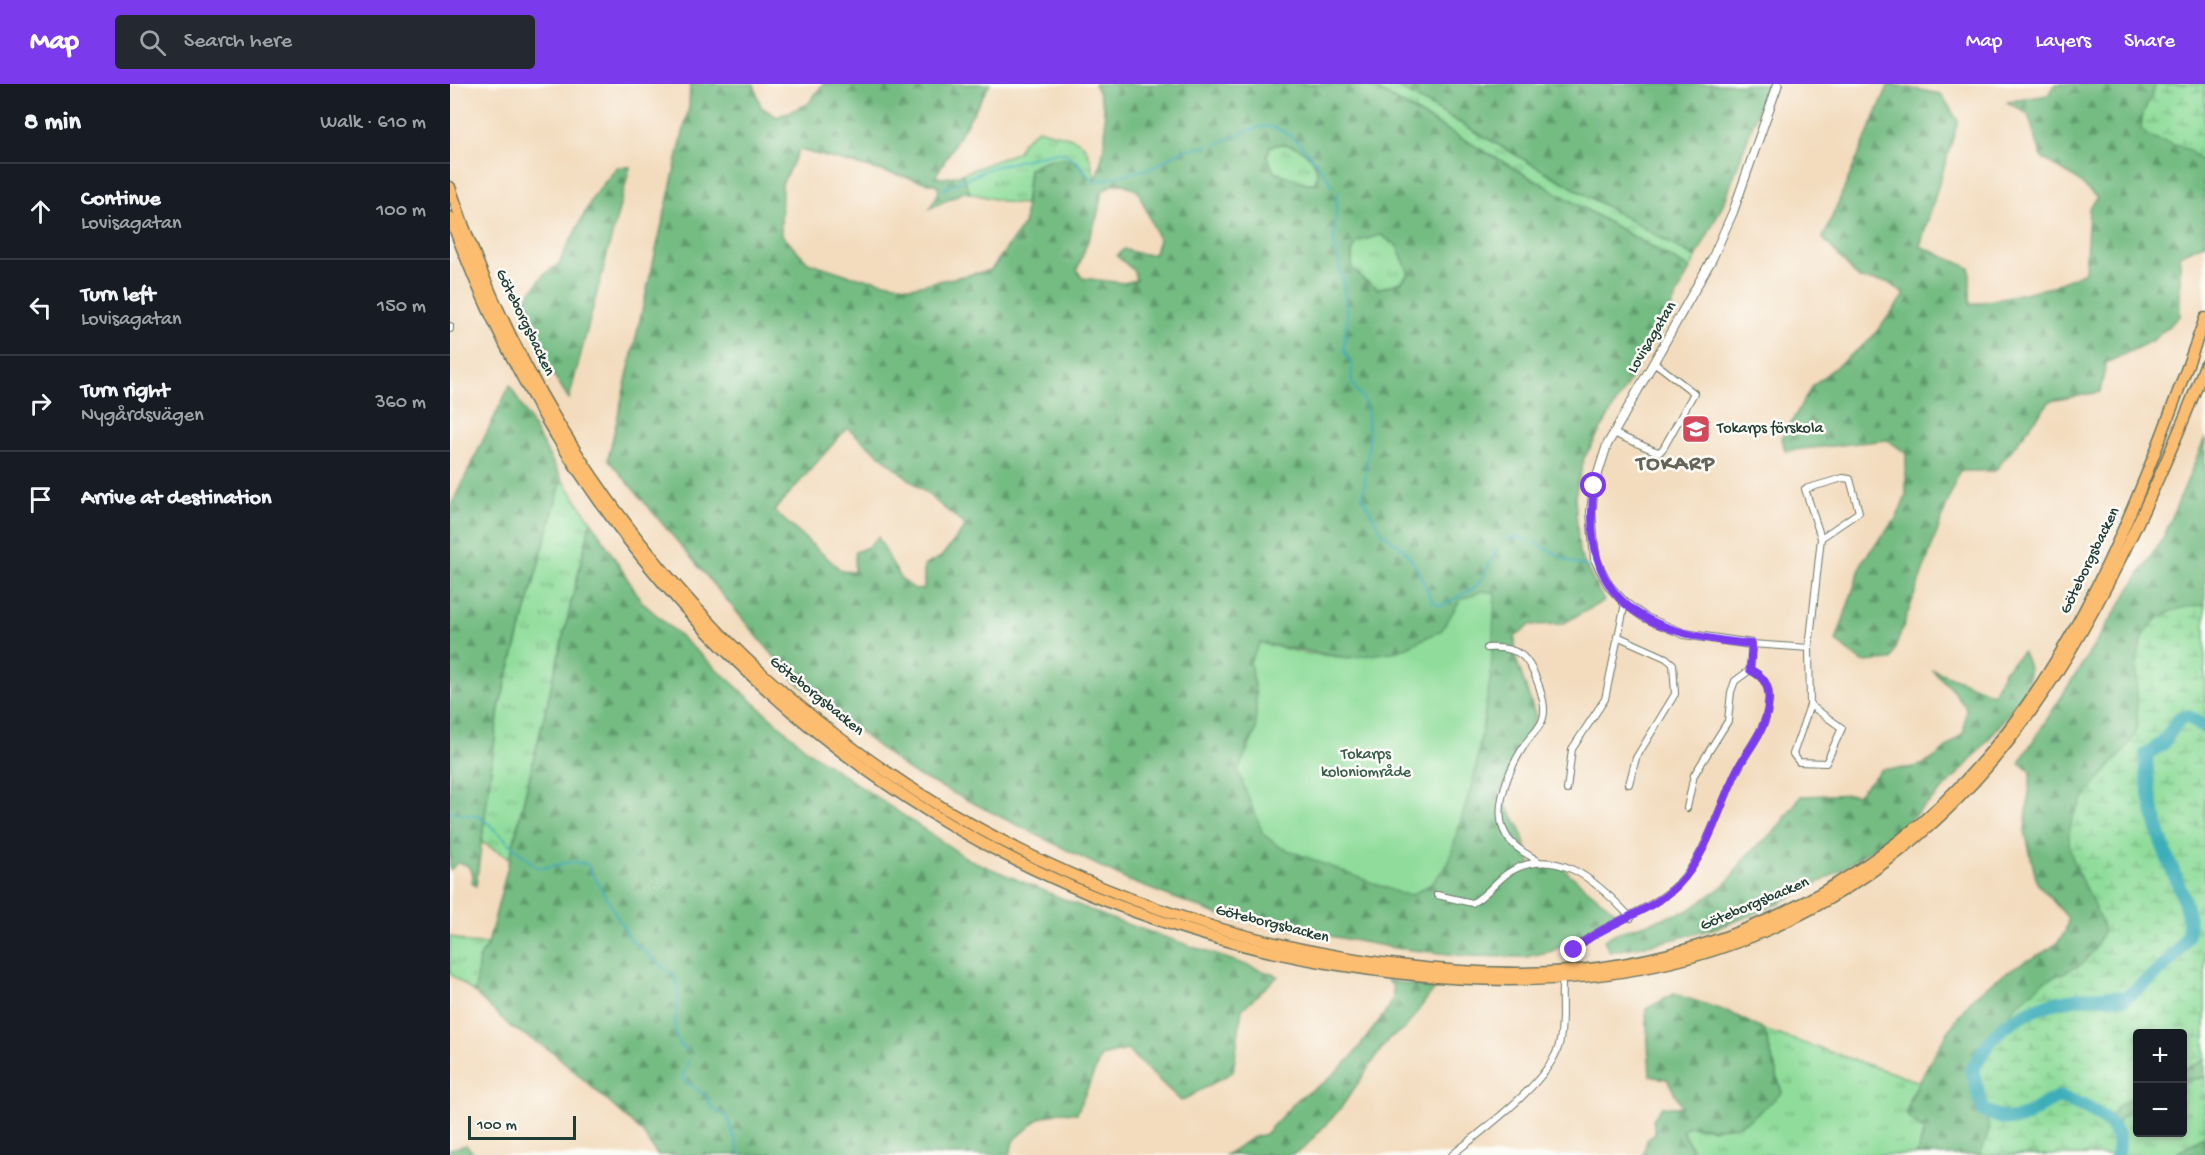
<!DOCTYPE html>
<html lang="en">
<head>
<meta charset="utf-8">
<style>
	:root { --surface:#171b24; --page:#242831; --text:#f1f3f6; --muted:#9ea1a6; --line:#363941; --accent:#7c3aed }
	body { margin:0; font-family:"Gochi Hand",sans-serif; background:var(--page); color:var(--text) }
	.controls { position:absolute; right:18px; bottom:18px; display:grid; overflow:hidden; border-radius:6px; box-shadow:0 3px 9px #0003 }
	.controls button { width:54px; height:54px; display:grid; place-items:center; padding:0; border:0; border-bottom:2px solid var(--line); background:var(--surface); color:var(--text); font:30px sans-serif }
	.scale { position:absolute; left:18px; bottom:15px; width:108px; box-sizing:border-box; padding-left:6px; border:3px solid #1f3d34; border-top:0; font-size:16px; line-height:21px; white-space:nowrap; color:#1f3d34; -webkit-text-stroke:4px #fdfcf7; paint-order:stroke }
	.stop { position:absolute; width:18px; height:18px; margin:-14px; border:4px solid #7c3aed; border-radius:50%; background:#fff }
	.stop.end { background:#7c3aed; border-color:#fff; box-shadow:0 2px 6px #0008 }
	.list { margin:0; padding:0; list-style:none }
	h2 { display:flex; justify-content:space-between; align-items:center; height:78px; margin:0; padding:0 24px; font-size:26px }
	h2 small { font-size:20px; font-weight:400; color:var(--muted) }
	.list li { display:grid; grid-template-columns:39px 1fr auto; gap:18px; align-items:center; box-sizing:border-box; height:96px; padding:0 24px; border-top:2px solid var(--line) }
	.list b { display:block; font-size:22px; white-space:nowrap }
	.list p { margin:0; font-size:20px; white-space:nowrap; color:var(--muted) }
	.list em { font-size:20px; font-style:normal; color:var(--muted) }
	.icon { flex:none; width:33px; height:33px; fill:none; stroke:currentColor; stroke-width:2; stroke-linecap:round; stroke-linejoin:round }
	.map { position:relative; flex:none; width:1755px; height:1071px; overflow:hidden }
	header { display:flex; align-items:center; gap:36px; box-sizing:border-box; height:84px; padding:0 30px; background:var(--accent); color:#fff }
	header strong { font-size:28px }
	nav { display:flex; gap:33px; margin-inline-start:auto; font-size:21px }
	.search { width:420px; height:54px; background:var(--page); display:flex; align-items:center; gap:15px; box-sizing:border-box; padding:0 21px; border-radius:6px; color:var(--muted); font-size:22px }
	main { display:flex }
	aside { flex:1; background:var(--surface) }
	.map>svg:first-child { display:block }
</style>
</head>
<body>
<header>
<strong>Map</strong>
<div class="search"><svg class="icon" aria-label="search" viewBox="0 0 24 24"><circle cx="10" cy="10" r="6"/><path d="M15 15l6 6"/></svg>Search here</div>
<nav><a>Map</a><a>Layers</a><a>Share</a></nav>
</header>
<main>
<aside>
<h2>8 min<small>Walk · 610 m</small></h2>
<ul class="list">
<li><svg class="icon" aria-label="ahead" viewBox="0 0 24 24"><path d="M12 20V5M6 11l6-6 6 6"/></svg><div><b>Continue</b><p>Lovisagatan</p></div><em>100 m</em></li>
<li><svg class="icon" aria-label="left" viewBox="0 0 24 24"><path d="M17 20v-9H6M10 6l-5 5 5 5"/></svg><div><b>Turn left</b><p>Lovisagatan</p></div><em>150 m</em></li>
<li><svg class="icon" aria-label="right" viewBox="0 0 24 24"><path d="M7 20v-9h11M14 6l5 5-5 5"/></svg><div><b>Turn right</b><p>Nygårdsvägen</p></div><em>360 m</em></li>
<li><svg class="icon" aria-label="arrive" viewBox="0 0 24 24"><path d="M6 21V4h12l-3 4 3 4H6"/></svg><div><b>Arrive at destination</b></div></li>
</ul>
</aside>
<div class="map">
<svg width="1755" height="1071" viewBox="0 0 1755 1071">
	<defs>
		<pattern id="grass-tufts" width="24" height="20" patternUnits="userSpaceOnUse" patternTransform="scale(1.5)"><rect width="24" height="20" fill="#90dd9b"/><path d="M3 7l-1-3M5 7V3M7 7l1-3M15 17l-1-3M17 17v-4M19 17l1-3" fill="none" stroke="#75b47f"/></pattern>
		<pattern id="forest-firs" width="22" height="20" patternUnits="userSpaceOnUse" patternTransform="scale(1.5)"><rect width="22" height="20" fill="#74bc83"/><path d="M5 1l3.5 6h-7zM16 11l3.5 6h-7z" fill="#5f9a6c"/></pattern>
		<pattern id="wetland-marsh" width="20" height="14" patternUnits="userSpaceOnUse" patternTransform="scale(1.5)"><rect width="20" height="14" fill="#90dd9b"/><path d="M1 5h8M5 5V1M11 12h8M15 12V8" fill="none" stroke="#75b47f"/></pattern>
	</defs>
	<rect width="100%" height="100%" fill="#fdfcf7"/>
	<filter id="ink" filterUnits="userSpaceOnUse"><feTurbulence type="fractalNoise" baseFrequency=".0167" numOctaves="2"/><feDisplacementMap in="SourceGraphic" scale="12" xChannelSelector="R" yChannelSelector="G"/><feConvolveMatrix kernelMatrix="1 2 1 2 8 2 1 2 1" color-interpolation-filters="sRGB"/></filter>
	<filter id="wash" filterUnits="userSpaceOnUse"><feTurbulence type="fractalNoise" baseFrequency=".008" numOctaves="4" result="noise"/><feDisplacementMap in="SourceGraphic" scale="24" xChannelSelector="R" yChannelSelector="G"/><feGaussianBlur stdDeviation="1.35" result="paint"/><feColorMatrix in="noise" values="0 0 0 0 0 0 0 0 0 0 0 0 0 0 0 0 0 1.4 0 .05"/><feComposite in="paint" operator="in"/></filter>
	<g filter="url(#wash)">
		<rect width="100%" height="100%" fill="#f3dcbe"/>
		<g fill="url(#grass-tufts)" stroke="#588d68" stroke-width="1.5">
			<path d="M917 0H942L1246 174 1240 185Z"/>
			<path d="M588 45C629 57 638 50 645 97L579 85 575 120 560 119 520 109 512 90 568 68 572 58Z"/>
			<path d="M833 60C852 62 874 78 865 99H857L824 88 817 72 820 62Z"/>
			<path d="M931 151 947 162 959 189 951 198 928 205 914 196 902 184V168L908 157Z"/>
			<path d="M112 395 141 437 60 774 31 758 49 624Z"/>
			<path d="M0 852 19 859 38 860 29 875 25 909 0 890Z"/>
			<path d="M1314 946 1470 998 1459 1015 1466 1038 1474 1047 1467 1071H1245L1232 1046 1238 1042 1265 1045 1332 1009Z"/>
			<path d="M1755 993V1052L1724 1071H1670L1668 1035 1687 1022 1688 1048H1732L1733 997Z"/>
		</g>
		<g fill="url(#forest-firs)" stroke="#4a7c5c" stroke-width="1.5" fill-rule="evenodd">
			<path d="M240 0H304L311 23 327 33 358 20 373 0H540L485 93 495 94 512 90 520 109 514 108 480 124 489 107 487 101 349 66 332 100 331 150 358 178 398 191 461 203 541 186 574 140 579 85C599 71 626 68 637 93L645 96C656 67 662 29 644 0H917L1240 185 1215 236 1134 374 1125 412 1129 469 1154 517 1112 540 1080 541 1065 553V572L1086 633 1049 711 1070 743 1081 782 1107 780 1167 829 1154 840 1102 867 1076 873 1017 872 945 864 772 832 677 796 459 687 344 596 158 375 239 23ZM833 60C852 62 874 78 865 99H857L824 88 817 72 820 62ZM663 100H674L688 107 709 156 704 170H690L674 165 667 172 684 187 686 196 674 199 632 194 627 186 647 133 652 107ZM931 151 947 162 959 189 951 198 928 205 914 196 902 184V168L908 157ZM397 344 516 442 491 473 474 482V505L466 506 450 494 428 453 418 463 405 468 404 488 392 487 324 427ZM1011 516 1042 552 1041 589 1025 689 998 780 981 800 961 811 796 664 806 647V611L800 578 810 559 898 574 949 567 992 546Z"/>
			<path d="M942 0H1317L1276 114 1246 174Z"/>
			<path d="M1439 0 1491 10 1508 37 1470 162 1520 184V221L1601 203 1635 188 1639 125 1647 114 1625 94 1592 74 1578 30 1557 18 1598 11 1606 0H1755V159L1730 171V232L1703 256 1656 279 1650 308 1600 317 1545 387H1509L1441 576 1412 578 1386 557 1413 476 1446 435 1456 412V369L1437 356 1335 367 1332 354 1363 301 1420 256 1455 211 1438 198 1409 195 1373 154Z"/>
			<path d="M167 83H180L119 315 95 278 76 215 94 190 108 181 143 113Z"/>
			<path d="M60 301 112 395 49 624 26 802 22 799 23 790 17 781 7 779 0 786V424Z"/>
			<path d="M1755 354V993L1733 997 1732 950H1688L1687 1022 1669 1035 1670 1071H1467L1474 1047 1456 1030C1462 1003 1506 931 1526 911 1536 902 1549 894 1560 886 1581 872 1618 865 1618 834L1587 799 1575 747 1581 687 1569 679 1714 452Z"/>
			<path d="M141 437 192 518 358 667 518 775 659 834 828 892 792 925 783 988 731 1017 677 966 651 972 627 1029 609 1028 590 1034 563 1057 560 1071H207L192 1048 103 968 61 943 25 909 29 875 38 860 60 774Z"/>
			<path d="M1572 568C1591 596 1568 616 1551 639 1486 726 1391 799 1288 836 1246 852 1203 860 1160 868L1154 856 1164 850 1239 826 1270 804 1281 794 1297 771 1325 747 1351 712 1408 710 1432 685C1479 686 1480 678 1514 648L1516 624 1502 605 1481 585 1543 610 1554 587Z"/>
			<path d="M937 896 984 905 954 946 939 954 890 1025 853 1065 840 1071H775L802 1054 815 1050 850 1013 875 998 901 974 938 925 943 915V902Z"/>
			<path d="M1224 910 1279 928 1314 946 1332 1009C1291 1043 1293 1047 1238 1042L1232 1047 1245 1071H1193L1197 1056 1205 1050 1203 1035 1212 1023H1232L1217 995 1200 992 1196 925Z"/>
			<path d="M1755 1052V1071H1724Z"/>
			<path d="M16 1061 25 1071H0V1065Z"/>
		</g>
		<g fill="url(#wetland-marsh)" stroke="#588d68" stroke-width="1.5">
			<path d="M1706 0H1755V81L1739 66 1698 52 1691 45 1693 30Z"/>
			<path d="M1755 521V976L1733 986 1732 950H1688L1687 1010 1668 1022 1656 1037 1669 1057 1667 1071H1530L1540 1044 1525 1007 1522 986 1565 923 1593 898 1631 881 1644 866 1654 846C1646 818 1619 783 1619 753 1619 716 1667 681 1685 651 1689 642 1687 628 1687 619 1685 562 1688 524 1755 521Z"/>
		</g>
		<path fill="#90dd9b" stroke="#588d68" stroke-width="1.5" d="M1032 507 1045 509 1041 589 1025 689 998 780 981 800 961 811 949 809 830 763 813 750 788 687 806 647V611L800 578 810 559 854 569 898 574 949 567 992 546 1010 516Z"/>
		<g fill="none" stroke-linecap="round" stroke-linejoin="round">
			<g stroke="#3eaeb9" stroke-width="2">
				<path d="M767 60C781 55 796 46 810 43 839 37 869 80 883 102"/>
				<path d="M494 105 543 83 607 68 616 70 625 76 645 98 701 84 733 66 759 62"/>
				<path d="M887 109 884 159 893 196 897 234 894 266 901 280 902 300 913 315 918 331 919 357 913 414 932 448 954 466 966 482 982 517 991 522 1024 504 1032 494 1047 465"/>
				<path d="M1058 455 1068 453 1079 457"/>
				<path d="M1086 459 1123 479 1138 483"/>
				<path d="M0 728 31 733 86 783C103 786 114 774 137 780L180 855 225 893C235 916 212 953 237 966"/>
				<path d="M238 978 232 995 255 1011 262 1024 277 1033 290 1071"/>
			</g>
			<path stroke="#3eaeb9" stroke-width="14" d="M1667 1071C1678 1038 1634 1021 1609 1013 1572 1028 1576 1047 1533 1026L1522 986C1531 971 1540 953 1555 942 1588 917 1635 910 1675 914 1696 897 1726 877 1737 852 1746 830 1718 780 1711 756 1703 728 1696 700 1696 670L1712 660 1729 635 1737 632 1755 644"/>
		</g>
	</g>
	<g filter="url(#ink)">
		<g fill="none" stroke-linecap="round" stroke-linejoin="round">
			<g stroke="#697564" stroke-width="8">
				<g id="minor">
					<path d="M0 242V245"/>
					<path d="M1163 349 1205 367 1210 368 1214 363 1244 309 1204 278"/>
					<path d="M1167 552 1216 574 1223 580 1225 610 1186 674 1179 700"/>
					<path d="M1037 564C1070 562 1079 573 1089 602 1092 612 1096 624 1093 634 1091 644 1080 652 1075 660 1060 683 1041 725 1056 751 1063 763 1077 770 1088 777"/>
					<path d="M1359 564 1371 454 1355 405 1393 394 1400 395 1409 428 1371 454"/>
					<path d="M1117 706 1122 665 1155 615 1175 519"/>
					<path d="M1237 724 1244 691 1278 637 1281 608 1285 597 1300 586"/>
					<path d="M987 811 1022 819C1036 812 1045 798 1058 789 1106 759 1148 798 1181 834"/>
					<path d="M1119 872C1138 844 1199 830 1228 800 1257 770 1268 724 1287 687 1297 665 1315 648 1318 623 1321 605 1316 593 1300 586L1302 560 1359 564 1360 621 1343 670 1349 678 1376 679 1392 644 1360 621"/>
					<path d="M1002 1071C1032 1047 1099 998 1109 961 1114 943 1111 920 1112 901"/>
				</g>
			</g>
			<g stroke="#697564" stroke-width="10">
				<path id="tertiary" d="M1302 560 1234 550 1194 533 1175 519 1159 502 1145 475 1141 428 1144 402 1157 361 1262 175 1283 128 1328 0"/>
			</g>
			<g stroke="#697564" stroke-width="13">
				<g id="trunk">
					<path d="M0 103C55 269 148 425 271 550 455 736 706 855 965 883 1034 890 1105 893 1173 880 1275 862 1369 819 1450 756 1616 627 1686 423 1755 234"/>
					<path d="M0 133C152 548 513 844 955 890 1131 909 1287 886 1434 779 1550 694 1623 575 1684 447 1710 392 1734 338 1755 281"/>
				</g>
			</g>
			<use href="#minor" stroke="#fff" stroke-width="6"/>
			<use href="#tertiary" stroke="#fff" stroke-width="8"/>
			<use href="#trunk" stroke="#fcbd6f" stroke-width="10"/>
		</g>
	</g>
	<g fill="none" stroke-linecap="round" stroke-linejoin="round" filter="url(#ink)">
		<path stroke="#7c3aed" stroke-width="8" d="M1124 866C1154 838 1198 831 1228 801 1257 771 1269 724 1286 688 1297 666 1315 648 1318 623 1321 605 1316 593 1300 586L1302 560C1196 550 1129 521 1144 402"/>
	</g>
	<defs>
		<g id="school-square" transform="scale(1.5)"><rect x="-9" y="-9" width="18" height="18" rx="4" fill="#d1495b" stroke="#fdfcf7"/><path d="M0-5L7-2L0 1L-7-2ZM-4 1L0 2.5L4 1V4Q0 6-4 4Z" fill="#fff"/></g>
	</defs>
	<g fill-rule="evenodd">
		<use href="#school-square" x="1246" y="345"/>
	</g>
	<g text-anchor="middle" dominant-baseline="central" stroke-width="5" stroke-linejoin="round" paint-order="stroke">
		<g font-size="16" fill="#1f3d34" stroke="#fdfcf7">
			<text transform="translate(74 239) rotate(64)">Göteborgsbacken</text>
			<text transform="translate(1203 254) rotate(-59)">Lovisagatan</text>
			<text transform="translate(1641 477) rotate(-64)">Göteborgsbacken</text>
			<text transform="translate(366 613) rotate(39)">Göteborgsbacken</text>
			<text transform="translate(1305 821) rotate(-23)">Göteborgsbacken</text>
			<text transform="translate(822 841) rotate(14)">Göteborgsbacken</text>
		</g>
		<g font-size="16" fill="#1f3d34" stroke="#fdfcf7" text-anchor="start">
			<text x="1267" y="345">Tokarps förskola</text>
		</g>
		<g font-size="16" fill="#365d49" stroke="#fdfcf7">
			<text x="916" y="671">Tokarps<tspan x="916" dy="18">koloniområde</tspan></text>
		</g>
		<g font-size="22" font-weight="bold" letter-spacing="1.5" fill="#646459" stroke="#fdfcf7">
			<text x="1226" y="381">TOKARP</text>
		</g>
	</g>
</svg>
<div class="controls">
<button>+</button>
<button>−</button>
</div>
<div class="scale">100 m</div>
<div class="stop" style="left:1144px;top:402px"></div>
<div class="stop end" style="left:1124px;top:866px"></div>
</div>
</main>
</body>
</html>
